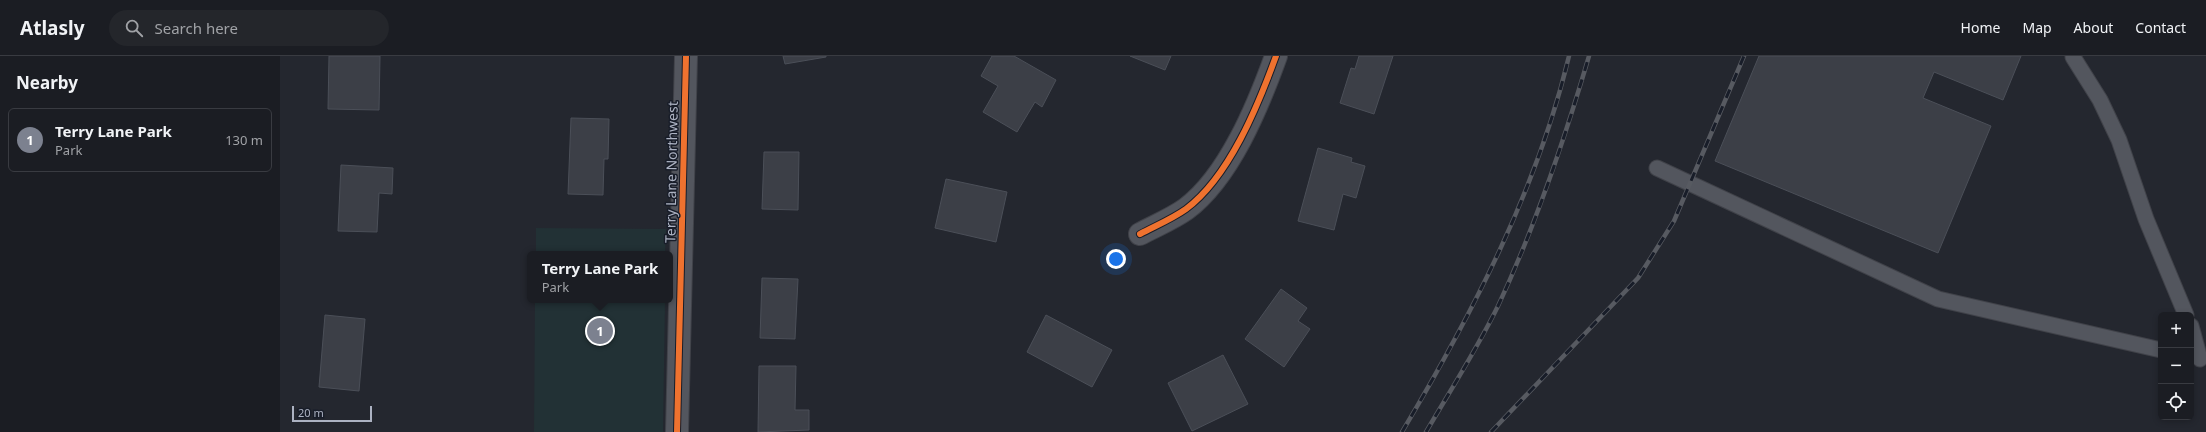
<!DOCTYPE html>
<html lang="en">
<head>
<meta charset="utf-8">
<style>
	:root { --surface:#1b1d23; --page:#24262b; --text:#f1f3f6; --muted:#a0a2a6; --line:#393b41; --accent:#7c818f }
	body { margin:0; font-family:"Noto Sans",sans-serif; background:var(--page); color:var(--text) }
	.controls { position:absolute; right:12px; bottom:12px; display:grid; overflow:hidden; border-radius:6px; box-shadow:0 2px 6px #0003 }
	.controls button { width:36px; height:36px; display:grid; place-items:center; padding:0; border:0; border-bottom:1px solid var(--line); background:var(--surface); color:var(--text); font:20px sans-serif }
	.scale { position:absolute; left:12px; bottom:10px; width:80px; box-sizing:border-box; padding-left:4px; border:2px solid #acb2c2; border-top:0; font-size:11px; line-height:14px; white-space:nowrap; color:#acb2c2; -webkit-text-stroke:3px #181d29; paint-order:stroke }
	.you { position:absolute; left:836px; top:203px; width:14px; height:14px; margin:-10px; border:3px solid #fff; border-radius:50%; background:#1a73e8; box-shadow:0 0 0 6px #1a73e833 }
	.badge { display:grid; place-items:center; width:26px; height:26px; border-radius:50%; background:var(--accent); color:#fff; font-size:13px; font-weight:700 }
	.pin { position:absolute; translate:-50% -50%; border:2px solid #fff; box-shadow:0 1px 4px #0006 }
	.popup { position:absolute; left:247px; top:195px; width:146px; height:52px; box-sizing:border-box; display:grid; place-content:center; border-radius:6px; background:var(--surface); filter:drop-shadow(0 1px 3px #0005); font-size:13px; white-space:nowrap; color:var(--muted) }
	.popup b { font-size:15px; color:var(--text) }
	.popup::after { content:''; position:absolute; left:50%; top:100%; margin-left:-8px; border:8px solid transparent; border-top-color:var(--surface) }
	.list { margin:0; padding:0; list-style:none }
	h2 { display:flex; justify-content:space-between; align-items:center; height:52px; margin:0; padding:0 16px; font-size:17px }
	h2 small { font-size:13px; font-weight:400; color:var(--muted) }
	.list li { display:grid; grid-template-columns:26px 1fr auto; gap:12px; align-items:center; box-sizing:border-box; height:64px; margin:0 8px 8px; padding:0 8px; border:1px solid var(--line); border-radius:6px }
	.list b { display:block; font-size:15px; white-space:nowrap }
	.list p { margin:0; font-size:13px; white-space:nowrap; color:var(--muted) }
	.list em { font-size:13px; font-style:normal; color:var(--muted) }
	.icon { flex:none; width:22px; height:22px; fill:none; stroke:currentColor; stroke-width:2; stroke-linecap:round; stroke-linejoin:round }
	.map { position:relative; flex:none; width:1926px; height:376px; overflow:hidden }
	header { display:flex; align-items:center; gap:24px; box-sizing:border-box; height:56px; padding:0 20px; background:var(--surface); border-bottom:1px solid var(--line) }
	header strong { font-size:19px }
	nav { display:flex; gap:22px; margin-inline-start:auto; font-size:14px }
	.search { width:280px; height:36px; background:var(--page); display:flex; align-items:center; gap:10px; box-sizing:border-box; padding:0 14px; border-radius:22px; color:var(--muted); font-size:15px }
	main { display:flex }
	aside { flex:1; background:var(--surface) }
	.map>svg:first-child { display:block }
</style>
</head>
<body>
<header>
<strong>Atlasly</strong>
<div class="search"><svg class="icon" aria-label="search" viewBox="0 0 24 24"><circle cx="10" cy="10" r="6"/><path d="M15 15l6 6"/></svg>Search here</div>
<nav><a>Home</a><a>Map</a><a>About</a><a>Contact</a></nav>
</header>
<main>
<aside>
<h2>Nearby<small></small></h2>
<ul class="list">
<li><span class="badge">1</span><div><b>Terry Lane Park</b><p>Park</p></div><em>130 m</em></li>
</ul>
</aside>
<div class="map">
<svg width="1926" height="376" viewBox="0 0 1926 376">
	<rect width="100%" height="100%" fill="#24272f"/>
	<g fill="#223135">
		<path d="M256 172 386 173 385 198H256Z"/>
		<path d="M255 244H385L383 376H254Z"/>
	</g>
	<g fill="#3c3f47" stroke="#4b4f58">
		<path d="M49 0H100L99 54 48 53Z"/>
		<path d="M503 0H546V1L505 8Z"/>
		<path d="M712 0H734L776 24 762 51 755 46 737 76 703 56 718 30 701 20Z"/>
		<path d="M850 0H891L885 14Z"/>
		<path d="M1079 0H1113L1094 58 1060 47 1071 12 1075 13Z"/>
		<path d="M1479 0H1741L1723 44 1654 16 1643 42 1711 70 1658 197 1435 105Z"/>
		<path d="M291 62 329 63 328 103H324L323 139 288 138Z"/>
		<path d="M1038 92 1072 102 1071 106 1085 110 1076 142 1063 138 1054 174 1018 165Z"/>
		<path d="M484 96H519L518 154 482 153Z"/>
		<path d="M61 109 113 112 112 138 99 137 97 176 58 175Z"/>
		<path d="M666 123 727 136 716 186 655 172Z"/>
		<path d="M482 222 518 223 515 283 480 282Z"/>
		<path d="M1001 233 1027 252 1018 265 1030 273 1004 311 965 283Z"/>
		<path d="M45 259 85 263 79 335 39 331Z"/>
		<path d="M766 259 832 294 812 331 747 296Z"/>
		<path d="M943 299 968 348 912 375 888 327Z"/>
		<path d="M479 310H516L515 354H529V374L478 376Z"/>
	</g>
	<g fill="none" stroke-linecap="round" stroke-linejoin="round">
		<g stroke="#404249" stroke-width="17">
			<g id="service">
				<path d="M1793 1 1820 44 1839 84 1866 163 1906 259"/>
				<path d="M1377 112 1658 243 1881 294"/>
				<path d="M1911 270 1920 303"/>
			</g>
		</g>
		<g stroke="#404249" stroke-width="24">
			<g id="minor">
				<path d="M860 178C875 170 892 163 906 153 949 121 978 50 996 0"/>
				<path d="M397 376 406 0"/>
			</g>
		</g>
		<use href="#service" stroke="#53565e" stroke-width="15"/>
		<use href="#minor" stroke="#53565e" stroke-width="22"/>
		<g stroke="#575a61" stroke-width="4.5">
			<g id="rail">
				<path d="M1122 376C1192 258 1257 134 1289 0"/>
				<path d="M1146 376C1170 335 1197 293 1218 250 1256 169 1284 85 1309 0"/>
				<path d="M1211 376 1358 222 1394 165 1464 0"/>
			</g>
		</g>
		<use href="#rail" stroke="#181d29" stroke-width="3" stroke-dasharray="9" stroke-linecap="butt"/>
		<g stroke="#181d29" stroke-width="8">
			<g id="cycleway">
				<path d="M860 178C875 170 892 163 906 153 949 121 978 50 996 0"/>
				<path d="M397 376 406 0"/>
			</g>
		</g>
		<use href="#cycleway" stroke="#ef722f" stroke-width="6"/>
	</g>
	<g text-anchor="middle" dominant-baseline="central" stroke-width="3" stroke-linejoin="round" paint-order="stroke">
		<g font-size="14" fill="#acb2c2" stroke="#181d29">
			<text transform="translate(391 116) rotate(-89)">Terry Lane Northwest</text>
		</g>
	</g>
</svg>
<div class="controls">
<button>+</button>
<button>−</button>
<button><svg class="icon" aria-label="locate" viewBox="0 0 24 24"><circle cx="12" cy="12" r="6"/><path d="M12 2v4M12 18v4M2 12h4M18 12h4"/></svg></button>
</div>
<div class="scale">20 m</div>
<div class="you"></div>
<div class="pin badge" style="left:320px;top:275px">1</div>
<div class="popup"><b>Terry Lane Park</b>Park</div>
</div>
</main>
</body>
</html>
